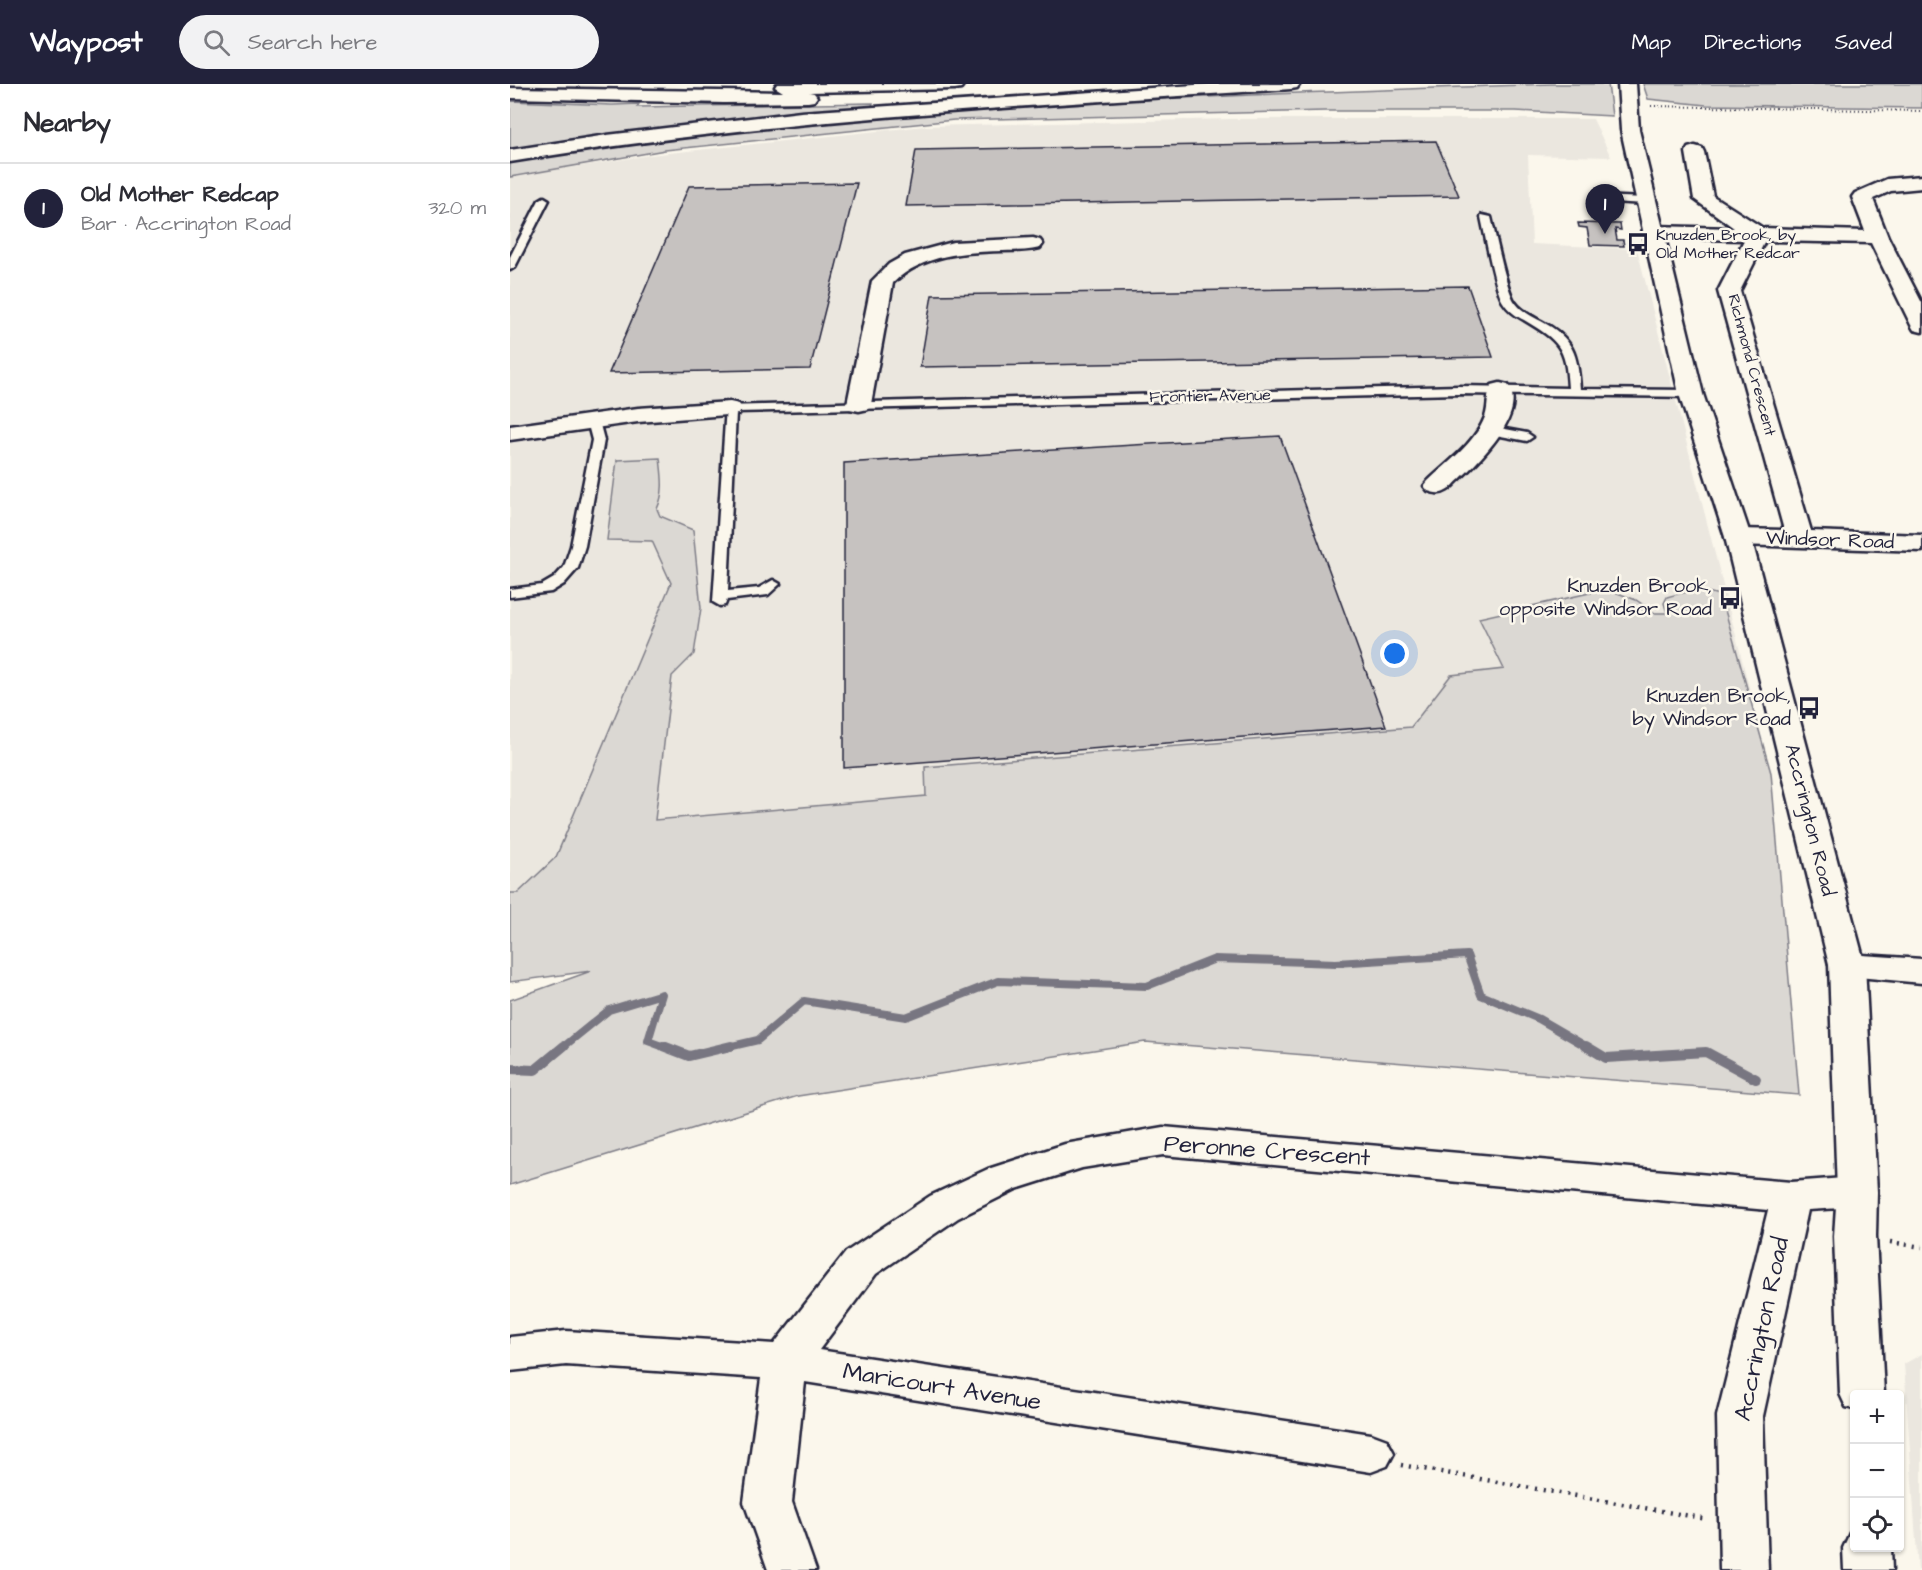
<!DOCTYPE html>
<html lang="en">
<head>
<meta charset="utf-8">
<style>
	:root { --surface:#fff; --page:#f2f2f3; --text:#2b2b33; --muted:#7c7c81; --line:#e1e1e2; --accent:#22223b }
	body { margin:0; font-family:"Architects Daughter",sans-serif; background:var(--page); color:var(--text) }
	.controls { position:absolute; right:18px; bottom:18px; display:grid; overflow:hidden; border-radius:6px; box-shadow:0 2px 4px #0004 }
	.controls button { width:54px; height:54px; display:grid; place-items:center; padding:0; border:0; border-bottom:2px solid var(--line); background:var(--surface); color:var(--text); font:30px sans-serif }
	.you { position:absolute; left:885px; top:570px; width:21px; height:21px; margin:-15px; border:4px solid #fff; border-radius:50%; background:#1a73e8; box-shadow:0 0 0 9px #1a73e833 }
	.badge { display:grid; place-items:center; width:39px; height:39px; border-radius:50%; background:var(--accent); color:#fff; font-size:20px; font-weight:700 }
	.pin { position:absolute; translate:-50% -50px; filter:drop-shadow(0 2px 3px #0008) }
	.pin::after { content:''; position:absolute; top:32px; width:21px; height:18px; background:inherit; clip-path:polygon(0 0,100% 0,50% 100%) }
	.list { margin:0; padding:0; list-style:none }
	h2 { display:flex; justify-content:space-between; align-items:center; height:78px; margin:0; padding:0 24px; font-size:26px }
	h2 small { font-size:20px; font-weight:400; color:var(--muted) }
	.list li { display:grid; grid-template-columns:39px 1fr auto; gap:18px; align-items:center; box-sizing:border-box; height:90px; padding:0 24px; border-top:2px solid var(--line) }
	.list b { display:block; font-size:22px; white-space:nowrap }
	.list p { margin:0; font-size:20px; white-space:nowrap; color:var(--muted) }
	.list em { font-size:20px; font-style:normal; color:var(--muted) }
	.icon { flex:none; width:33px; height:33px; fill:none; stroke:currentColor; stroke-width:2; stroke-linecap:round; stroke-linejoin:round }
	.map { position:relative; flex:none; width:1412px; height:1486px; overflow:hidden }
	header { display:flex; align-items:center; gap:36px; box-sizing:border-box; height:84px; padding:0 30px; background:var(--accent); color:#fff }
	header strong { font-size:28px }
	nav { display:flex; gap:33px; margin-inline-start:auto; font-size:21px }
	.search { width:420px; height:54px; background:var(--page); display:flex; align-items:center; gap:15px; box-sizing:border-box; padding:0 21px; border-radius:33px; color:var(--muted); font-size:22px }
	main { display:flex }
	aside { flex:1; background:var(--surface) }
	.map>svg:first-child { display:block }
</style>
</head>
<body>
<header>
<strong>Waypost</strong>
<div class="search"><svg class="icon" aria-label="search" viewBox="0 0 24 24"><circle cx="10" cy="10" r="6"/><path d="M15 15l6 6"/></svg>Search here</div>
<nav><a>Map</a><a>Directions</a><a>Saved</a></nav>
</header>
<main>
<aside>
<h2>Nearby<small></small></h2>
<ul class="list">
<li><span class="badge">1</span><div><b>Old Mother Redcap</b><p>Bar · Accrington Road</p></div><em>320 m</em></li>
</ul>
</aside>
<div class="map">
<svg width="1412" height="1486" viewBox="0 0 1412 1486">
	<rect width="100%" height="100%" fill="#fbf7ec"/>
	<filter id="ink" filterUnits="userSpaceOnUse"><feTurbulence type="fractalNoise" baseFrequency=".0167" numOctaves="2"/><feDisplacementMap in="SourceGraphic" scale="12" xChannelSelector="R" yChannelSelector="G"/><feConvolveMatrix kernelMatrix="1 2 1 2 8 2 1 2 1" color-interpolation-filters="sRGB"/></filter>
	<g filter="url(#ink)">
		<g fill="#ebe7df">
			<path d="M721 35H1083L1101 73 1018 71 1022 160 1127 165 1261 689 975 630 85 886 0 898V93L140 71 415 42Z"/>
			<path d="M1412 1270V1486H1408L1394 1280Z"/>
		</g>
		<g fill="#dbd8d3" stroke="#7e7d87" stroke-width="1.5">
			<path d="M1041 0H1098L1102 32 1006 27H815L444 36 155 66 0 93V77C66 67 131 54 197 47 478 18 759 10 1041 0Z"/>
			<path d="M1133 0H1412V24L1196 21 1138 15Z"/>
			<path d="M0 17 102 21 129 20 127 23 363 19 362 22 208 37 0 67Z"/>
			<path d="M150 374C152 392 155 408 147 425L150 432 183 446 191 524 184 570 162 592 145 736 416 712 415 683 901 643 941 591 994 585 969 534 1097 505 1126 516 1145 529H1157L1154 519 1157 513C1176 507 1193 505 1211 512L1261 689 1289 1011 635 958 288 1012 0 1101V916L81 887 0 898V809H8L46 773 161 499 142 457 97 456 107 376Z"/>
		</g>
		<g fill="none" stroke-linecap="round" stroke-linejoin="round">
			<g stroke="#787681" stroke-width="8">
				<path d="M52 964 99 926 152 910 138 957 157 964"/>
				<path d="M214 964 248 956 294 917 396 933 488 897 637 902 705 875 826 879 957 871 971 911 1029 935 1079 964"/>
			</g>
			<g stroke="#787681" stroke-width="10">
				<path d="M153 962 179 972 221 962"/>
				<path d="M1076 962 1096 974 1196 968 1246 995"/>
				<path d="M0 985 25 986 54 962"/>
			</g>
		</g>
		<g fill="#c6c2c0" stroke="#22223b" stroke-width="1.5">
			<path d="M926 57 949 112 396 122 406 66Z"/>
			<path d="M347 99 300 285 99 289 179 102Z"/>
			<path d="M1068 139 1110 140 1111 146 1105 145 1107 156H1113L1114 162 1080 161 1077 144 1069 143Z"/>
			<path d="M958 202 983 273 410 283 422 211Z"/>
			<path d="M770 352 876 642 334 684V379Z"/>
		</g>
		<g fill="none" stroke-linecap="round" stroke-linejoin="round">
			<g stroke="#22223b" stroke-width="5">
				<g id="lane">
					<path d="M1089 112 1135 114 1140 117 1135 120 1085 117 1084 115Z"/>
					<path d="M34 113 39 116 5 183 0 186V173L29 116Z"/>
					<path d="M972 131 981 133C985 149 997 208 1005 218 1011 227 1022 232 1031 237 1063 254 1068 270 1070 305L1181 306 1185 307V313L948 310 226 328 218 507 249 504 263 496 270 500 258 511 217 516 215 521 210 522 203 518 216 322 948 302 1058 304C1056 263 1049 257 1014 236 1006 232 998 226 993 218 985 206 975 151 971 133Z"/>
					<path d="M83 333 89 337 94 356 75 462 68 484 54 500 41 508 0 513V505L32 501 44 494 54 483 61 462 82 356 77 337Z"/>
					<path d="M979 342 1017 349 1023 353 1017 357 975 349 973 346Z"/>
				</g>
			</g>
			<g stroke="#22223b" stroke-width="5">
				<g id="street">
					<path d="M1185 62 1192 64 1194 68 1203 112 1253 144 1355 147 1342 113 1345 109 1377 95 1412 92V104L1381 107 1363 115 1378 153 1412 219V248L1404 246 1401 241 1361 159 1255 157 1230 207 1301 447 1412 451V467L1228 461 1218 459 1215 453 1218 447 1228 445 1274 446 1208 207 1234 156 1142 154 1135 152 1132 148 1135 144 1142 142 1224 144 1184 115 1176 68 1178 64Z"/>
					<path d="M523 154 530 156 533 160 530 164C518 167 505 167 493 167 454 168 413 170 383 199L361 320 358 325 349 327 340 325 337 320 362 197 379 180 395 171 443 158Z"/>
					<path d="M990 299 998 301C1018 330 969 377 950 395 946 398 941 405 936 407 930 411 924 409 918 407L914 402 918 397C938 378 965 359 975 333 979 322 976 310 982 301Z"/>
					<path d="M220 318 229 320 232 325 229 330 128 338 0 356V342L128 324Z"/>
					<path d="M1337 870 1412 875V899L1337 892 1324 889 1319 881 1324 873Z"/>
					<path d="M653 1043 1281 1098 1347 1093 1361 1098 1367 1108 1361 1118 1347 1123 1298 1126 1253 1332 1258 1486H1210L1207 1332 1258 1126 653 1071 572 1084 506 1105 448 1134 366 1190 309 1266 861 1350 877 1356 884 1369 877 1382 861 1388 295 1298 282 1418 306 1486H258L234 1418 251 1294 56 1281 0 1287V1253L56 1247 264 1260 336 1168 420 1112 478 1085 555 1060Z"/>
				</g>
			</g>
			<g stroke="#22223b" stroke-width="5">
				<g id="primary">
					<path d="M1108 0H1126L1129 46 1193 310 1241 453 1355 881 1367 1108 1366 1152 1374 1310H1344V1325L1336 1323 1330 1310 1324 1152 1327 1108 1319 881 1215 453 1169 310 1111 46Z"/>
					<path d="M1344 1448V1464H1381L1382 1486H1334L1333 1464 1340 1449Z"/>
				</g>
			</g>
			<g stroke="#22223b" stroke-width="5">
				<g id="highway">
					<path d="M267 0H454L451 4 445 5 299 8 304 9 307 13 304 17 298 18 214 19 0 14V4L273 8 265 3Z"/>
					<path d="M699 0H790L787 4 781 5C518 22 260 35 0 78V66L97 51 291 28Z"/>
				</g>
			</g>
			<path stroke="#22223b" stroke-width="2" stroke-dasharray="1 3" stroke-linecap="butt" d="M1141 22 1412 27"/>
			<g stroke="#22223b" stroke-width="4.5" stroke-dasharray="2 6" stroke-linecap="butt">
				<path d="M1380 1158 1412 1163"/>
				<path d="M891 1381 1197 1435"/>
			</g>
			<use href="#lane" fill="#fbf7ec" fill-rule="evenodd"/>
			<use href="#street" fill="#fbf7ec" fill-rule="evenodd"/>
			<use href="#primary" fill="#fbf7ec" fill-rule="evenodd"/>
			<use href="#highway" fill="#fbf7ec" fill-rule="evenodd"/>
		</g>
	</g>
	<defs>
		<g id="bus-bare" transform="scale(1.8)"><path d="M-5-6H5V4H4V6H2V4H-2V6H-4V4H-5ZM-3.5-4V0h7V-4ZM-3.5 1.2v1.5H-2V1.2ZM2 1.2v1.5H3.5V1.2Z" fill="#22223b" stroke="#fbf7ec" stroke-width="2.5" paint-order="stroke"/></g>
	</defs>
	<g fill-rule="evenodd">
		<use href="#bus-bare" x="1128" y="160"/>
		<use href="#bus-bare" x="1220" y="514"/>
		<use href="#bus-bare" x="1299" y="624"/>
	</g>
	<g text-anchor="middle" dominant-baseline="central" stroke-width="5" stroke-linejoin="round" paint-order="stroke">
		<g font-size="16" fill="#22223b" stroke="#fbf7ec" text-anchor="start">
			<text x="1146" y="151">Knuzden Brook, by<tspan x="1146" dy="18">Old Mother Redcar</tspan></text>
		</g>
		<g font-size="16" fill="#22223b" stroke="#fbf7ec">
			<text transform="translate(1242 281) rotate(75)">Richmond Crescent</text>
			<text transform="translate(700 312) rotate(-1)">Frontier Avenue</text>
		</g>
		<g font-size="20" fill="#22223b" stroke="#fbf7ec">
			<text transform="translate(1320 456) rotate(2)">Windsor Road</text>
			<text transform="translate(1300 736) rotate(76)">Accrington Road</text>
		</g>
		<g font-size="20" fill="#22223b" stroke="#fbf7ec" text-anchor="end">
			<text x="1202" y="502">Knuzden Brook,<tspan x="1202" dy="23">opposite Windsor Road</tspan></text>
			<text x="1281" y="612">Knuzden Brook,<tspan x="1281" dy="23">by Windsor Road</tspan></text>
		</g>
		<g font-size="24" fill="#22223b" stroke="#fbf7ec">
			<text transform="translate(757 1067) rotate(4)">Peronne Crescent</text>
			<text transform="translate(1252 1245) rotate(-78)">Accrington Road</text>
			<text transform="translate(432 1303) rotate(9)">Maricourt Avenue</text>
		</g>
	</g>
</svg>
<div class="controls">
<button>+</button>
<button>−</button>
<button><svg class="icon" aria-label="locate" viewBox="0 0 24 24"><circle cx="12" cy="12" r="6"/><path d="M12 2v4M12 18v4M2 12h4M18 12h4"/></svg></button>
</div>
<div class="you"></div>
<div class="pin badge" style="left:1095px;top:150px">1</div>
</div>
</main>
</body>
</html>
